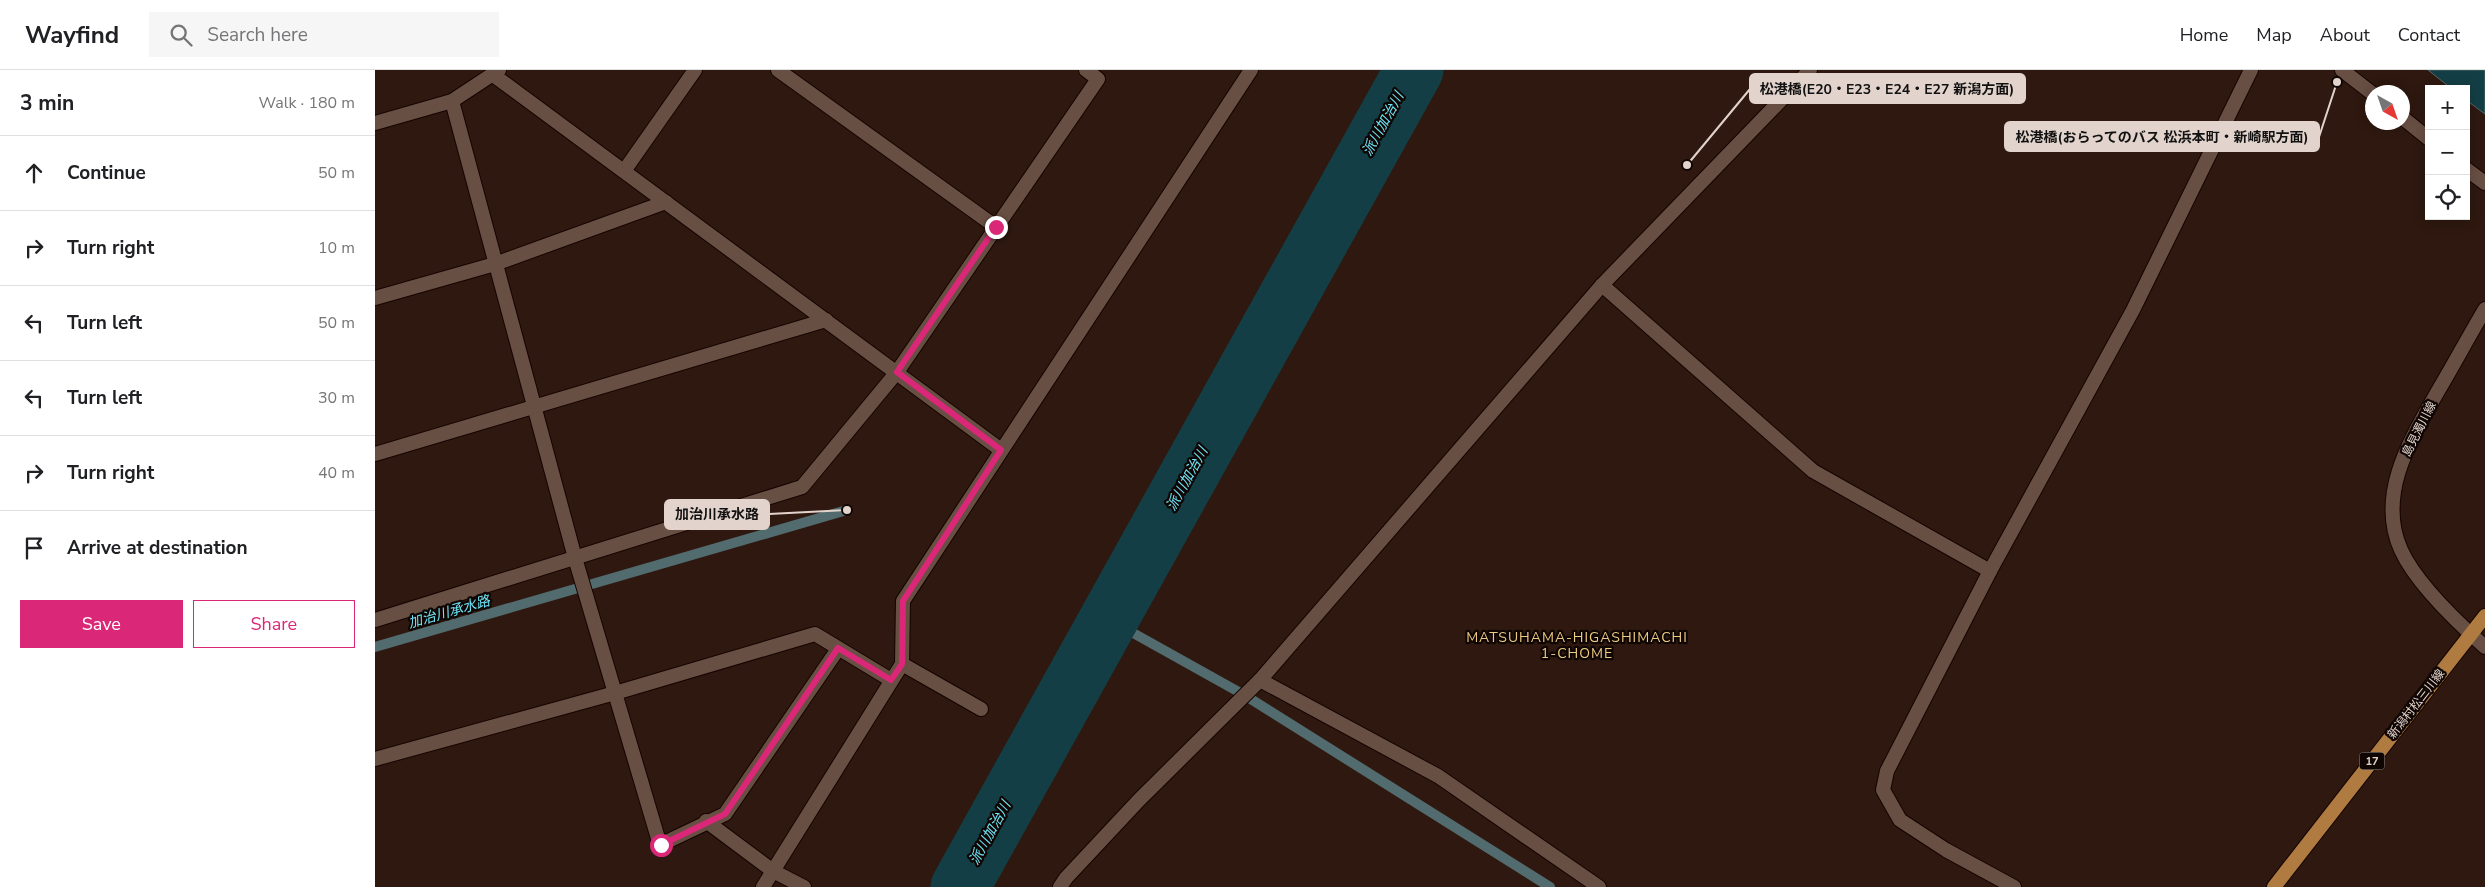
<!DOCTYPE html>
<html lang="en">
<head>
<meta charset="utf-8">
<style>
	:root { --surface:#fff; --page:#f6f6f6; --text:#202124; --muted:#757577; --line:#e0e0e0; --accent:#db2777 }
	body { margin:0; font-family:"Nunito Sans","Noto Sans JP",sans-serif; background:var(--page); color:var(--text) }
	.controls { position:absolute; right:15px; top:15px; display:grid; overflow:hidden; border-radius:0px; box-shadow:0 2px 12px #0003 }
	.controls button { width:45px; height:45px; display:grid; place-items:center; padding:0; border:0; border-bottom:1px solid var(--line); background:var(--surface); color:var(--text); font:25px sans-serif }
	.compass { position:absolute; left:1990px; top:15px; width:45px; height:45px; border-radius:50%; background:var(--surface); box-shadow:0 2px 12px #0003; rotate:140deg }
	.stop { position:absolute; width:15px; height:15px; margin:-11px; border:4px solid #db2777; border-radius:50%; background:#fff }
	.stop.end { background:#db2777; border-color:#fff; box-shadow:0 1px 5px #0008 }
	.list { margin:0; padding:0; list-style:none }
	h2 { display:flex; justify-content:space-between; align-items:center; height:65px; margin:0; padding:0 20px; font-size:21px }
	h2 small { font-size:16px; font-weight:400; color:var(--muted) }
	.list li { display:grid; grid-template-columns:32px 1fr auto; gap:15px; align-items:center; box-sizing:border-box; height:75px; padding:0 20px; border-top:1px solid var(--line) }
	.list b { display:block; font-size:19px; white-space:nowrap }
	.list em { font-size:16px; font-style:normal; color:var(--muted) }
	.actions { display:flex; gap:10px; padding:15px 20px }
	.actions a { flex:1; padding:11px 0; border:1px solid var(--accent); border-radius:0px; text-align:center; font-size:18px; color:var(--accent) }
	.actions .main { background:var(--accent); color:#fff }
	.icon { flex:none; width:28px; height:28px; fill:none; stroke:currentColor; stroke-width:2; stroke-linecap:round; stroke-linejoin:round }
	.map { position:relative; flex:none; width:2110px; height:817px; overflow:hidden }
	header { display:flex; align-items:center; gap:30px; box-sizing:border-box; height:70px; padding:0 25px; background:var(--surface); border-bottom:1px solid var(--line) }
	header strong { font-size:24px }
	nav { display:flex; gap:28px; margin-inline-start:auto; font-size:18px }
	.search { width:350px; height:45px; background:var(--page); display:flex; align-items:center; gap:12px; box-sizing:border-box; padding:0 18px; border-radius:0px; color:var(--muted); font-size:19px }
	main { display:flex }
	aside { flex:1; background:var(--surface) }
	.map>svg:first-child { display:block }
</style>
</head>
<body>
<header>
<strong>Wayfind</strong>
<div class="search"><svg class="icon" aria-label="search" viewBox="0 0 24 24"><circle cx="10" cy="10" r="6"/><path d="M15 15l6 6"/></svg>Search here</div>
<nav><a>Home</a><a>Map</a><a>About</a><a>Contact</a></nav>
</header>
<main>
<aside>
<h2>3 min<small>Walk · 180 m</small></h2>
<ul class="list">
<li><svg class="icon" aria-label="ahead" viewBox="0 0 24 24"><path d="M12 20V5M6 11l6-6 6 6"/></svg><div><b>Continue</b></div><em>50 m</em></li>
<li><svg class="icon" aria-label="right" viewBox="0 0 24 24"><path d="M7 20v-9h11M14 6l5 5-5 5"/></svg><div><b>Turn right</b></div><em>10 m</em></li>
<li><svg class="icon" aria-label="left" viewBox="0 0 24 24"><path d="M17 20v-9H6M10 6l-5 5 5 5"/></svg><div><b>Turn left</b></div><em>50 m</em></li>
<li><svg class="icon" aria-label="left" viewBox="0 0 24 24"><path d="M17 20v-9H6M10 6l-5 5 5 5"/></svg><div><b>Turn left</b></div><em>30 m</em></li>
<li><svg class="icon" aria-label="right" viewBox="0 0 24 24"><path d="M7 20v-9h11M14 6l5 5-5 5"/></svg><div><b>Turn right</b></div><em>40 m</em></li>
<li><svg class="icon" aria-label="arrive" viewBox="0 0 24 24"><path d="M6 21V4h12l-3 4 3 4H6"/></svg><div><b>Arrive at destination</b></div></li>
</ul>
<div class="actions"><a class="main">Save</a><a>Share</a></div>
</aside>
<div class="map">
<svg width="2110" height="817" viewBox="0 0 2110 817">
	<rect width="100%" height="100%" fill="#2e180f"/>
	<path fill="#143e45" stroke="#526b6e" d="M2053 0H2110V44L2091 30V19H2077Z"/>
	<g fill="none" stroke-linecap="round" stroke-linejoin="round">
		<g stroke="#526b6e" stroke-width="10">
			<path d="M733 549 871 626 1175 817"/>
			<path d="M0 577 472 440"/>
		</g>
		<path stroke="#143e45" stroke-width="59" d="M585 817 1039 0"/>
		<g stroke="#150400" stroke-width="16">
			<g id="minor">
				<path d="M403 0 621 157"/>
				<path d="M117 4 626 380"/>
				<path d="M77 31 200 488 285 775 350 744 463 579"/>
				<path d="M0 53 77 31 124 0"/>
				<path d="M249 101 320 0"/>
				<path d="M1227 215 1438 401 1615 501"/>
				<path d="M0 228 120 194 291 132"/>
				<path d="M0 384 451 250"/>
				<path d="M0 550 427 417 522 302 723 9 711 0"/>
				<path d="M527 594 606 639"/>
				<path d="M0 689 240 623 440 564 516 610"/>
				<path d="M331 751 398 801 429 817"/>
				<path d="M388 817 527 594 528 531 876 0"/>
				<path d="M1639 817 1571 780 1525 750 1508 720 1512 701 1615 501 1758 240 1876 0"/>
			</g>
		</g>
		<g stroke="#150400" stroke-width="16">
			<g id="tertiary">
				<path d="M885 610 1063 706 1224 817"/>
				<path d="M685 817 691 808 764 730 885 610 1227 215 1435 0"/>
			</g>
		</g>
		<g stroke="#150400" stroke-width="16">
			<g id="secondary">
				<path d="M1967 0 1998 24"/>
				<path d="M2028 48 2054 69"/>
				<path d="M2091 99 2110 113"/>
				<path d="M2110 239C2094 266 2079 294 2063 321 2036 369 2001 424 2026 480 2041 513 2083 553 2110 577"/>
			</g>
		</g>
		<g stroke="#150400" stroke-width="16">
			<path id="primary" d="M1899 817 2110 546"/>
		</g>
		<use href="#minor" stroke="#684f44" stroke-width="14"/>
		<use href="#tertiary" stroke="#684f44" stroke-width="14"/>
		<use href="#secondary" stroke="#684f44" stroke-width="14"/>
		<use href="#primary" stroke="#af7b41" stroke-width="14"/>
	</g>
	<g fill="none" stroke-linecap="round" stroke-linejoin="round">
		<path stroke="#db2777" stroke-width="6" d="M286 775 350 744 463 578 516 610 527 594 528 531 626 380 522 302 621 157"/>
	</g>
	<g text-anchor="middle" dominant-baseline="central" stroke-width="4.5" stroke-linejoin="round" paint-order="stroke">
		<rect fill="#0f0604" stroke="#a39690" stroke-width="1" x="1984.5" y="682.5" width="25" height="17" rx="4"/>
		<g font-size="11" font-weight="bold" fill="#e2d3cc">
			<text x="1997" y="691">17</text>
		</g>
		<g font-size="12" fill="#e2d3cc" stroke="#0f0604">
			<text transform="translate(2044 359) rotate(-63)">島見濁川線</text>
			<text transform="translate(2041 634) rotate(-52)">新潟村松三川線</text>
		</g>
		<g font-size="14" font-style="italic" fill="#6fe5f8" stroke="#0f0604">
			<text transform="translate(1008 54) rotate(-61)">派川加治川</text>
			<text transform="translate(812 409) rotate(-61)">派川加治川</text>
			<text transform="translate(74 542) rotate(-16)">加治川承水路</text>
			<text transform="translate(615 763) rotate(-61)">派川加治川</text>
		</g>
		<g font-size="14" letter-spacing="1" fill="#eecc82" stroke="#0f0604">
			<text x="1202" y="567">MATSUHAMA-HIGASHIMACHI<tspan x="1202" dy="16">1-CHOME</tspan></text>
		</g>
	</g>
	<path fill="none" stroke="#e2d3cc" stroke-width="2" d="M1312 95L1375 19M1962 12L1944 67M472 440L394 444"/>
	<g fill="#e2d3cc" stroke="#0f0604" stroke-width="2">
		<circle cx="1312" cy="95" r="5"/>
		<circle cx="1962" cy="12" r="5"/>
		<circle cx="472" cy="440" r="5"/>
	</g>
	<g fill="#e2d3cc" stroke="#e2d3cc" stroke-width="2">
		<rect x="1375" y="4" width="275" height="29" rx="5"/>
		<rect x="1630" y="52" width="314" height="29" rx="5"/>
		<rect x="290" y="430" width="104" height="29" rx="5"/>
	</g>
	<g font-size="14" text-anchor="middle" font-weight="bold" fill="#111">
		<text x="1512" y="24">松港橋(E20・E23・E24・E27 新潟方面)</text>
		<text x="1787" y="72">松港橋(おらってのバス 松浜本町・新崎駅方面)</text>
		<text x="342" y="449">加治川承水路</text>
	</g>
</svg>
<div class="controls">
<button>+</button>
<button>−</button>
<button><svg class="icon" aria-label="locate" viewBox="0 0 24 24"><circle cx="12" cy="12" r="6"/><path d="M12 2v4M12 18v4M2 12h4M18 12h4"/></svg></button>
</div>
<svg class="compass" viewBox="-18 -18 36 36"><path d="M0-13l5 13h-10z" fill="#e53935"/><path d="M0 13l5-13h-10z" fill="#757577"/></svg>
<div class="stop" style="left:286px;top:775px"></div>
<div class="stop end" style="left:621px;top:157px"></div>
</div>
</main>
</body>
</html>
